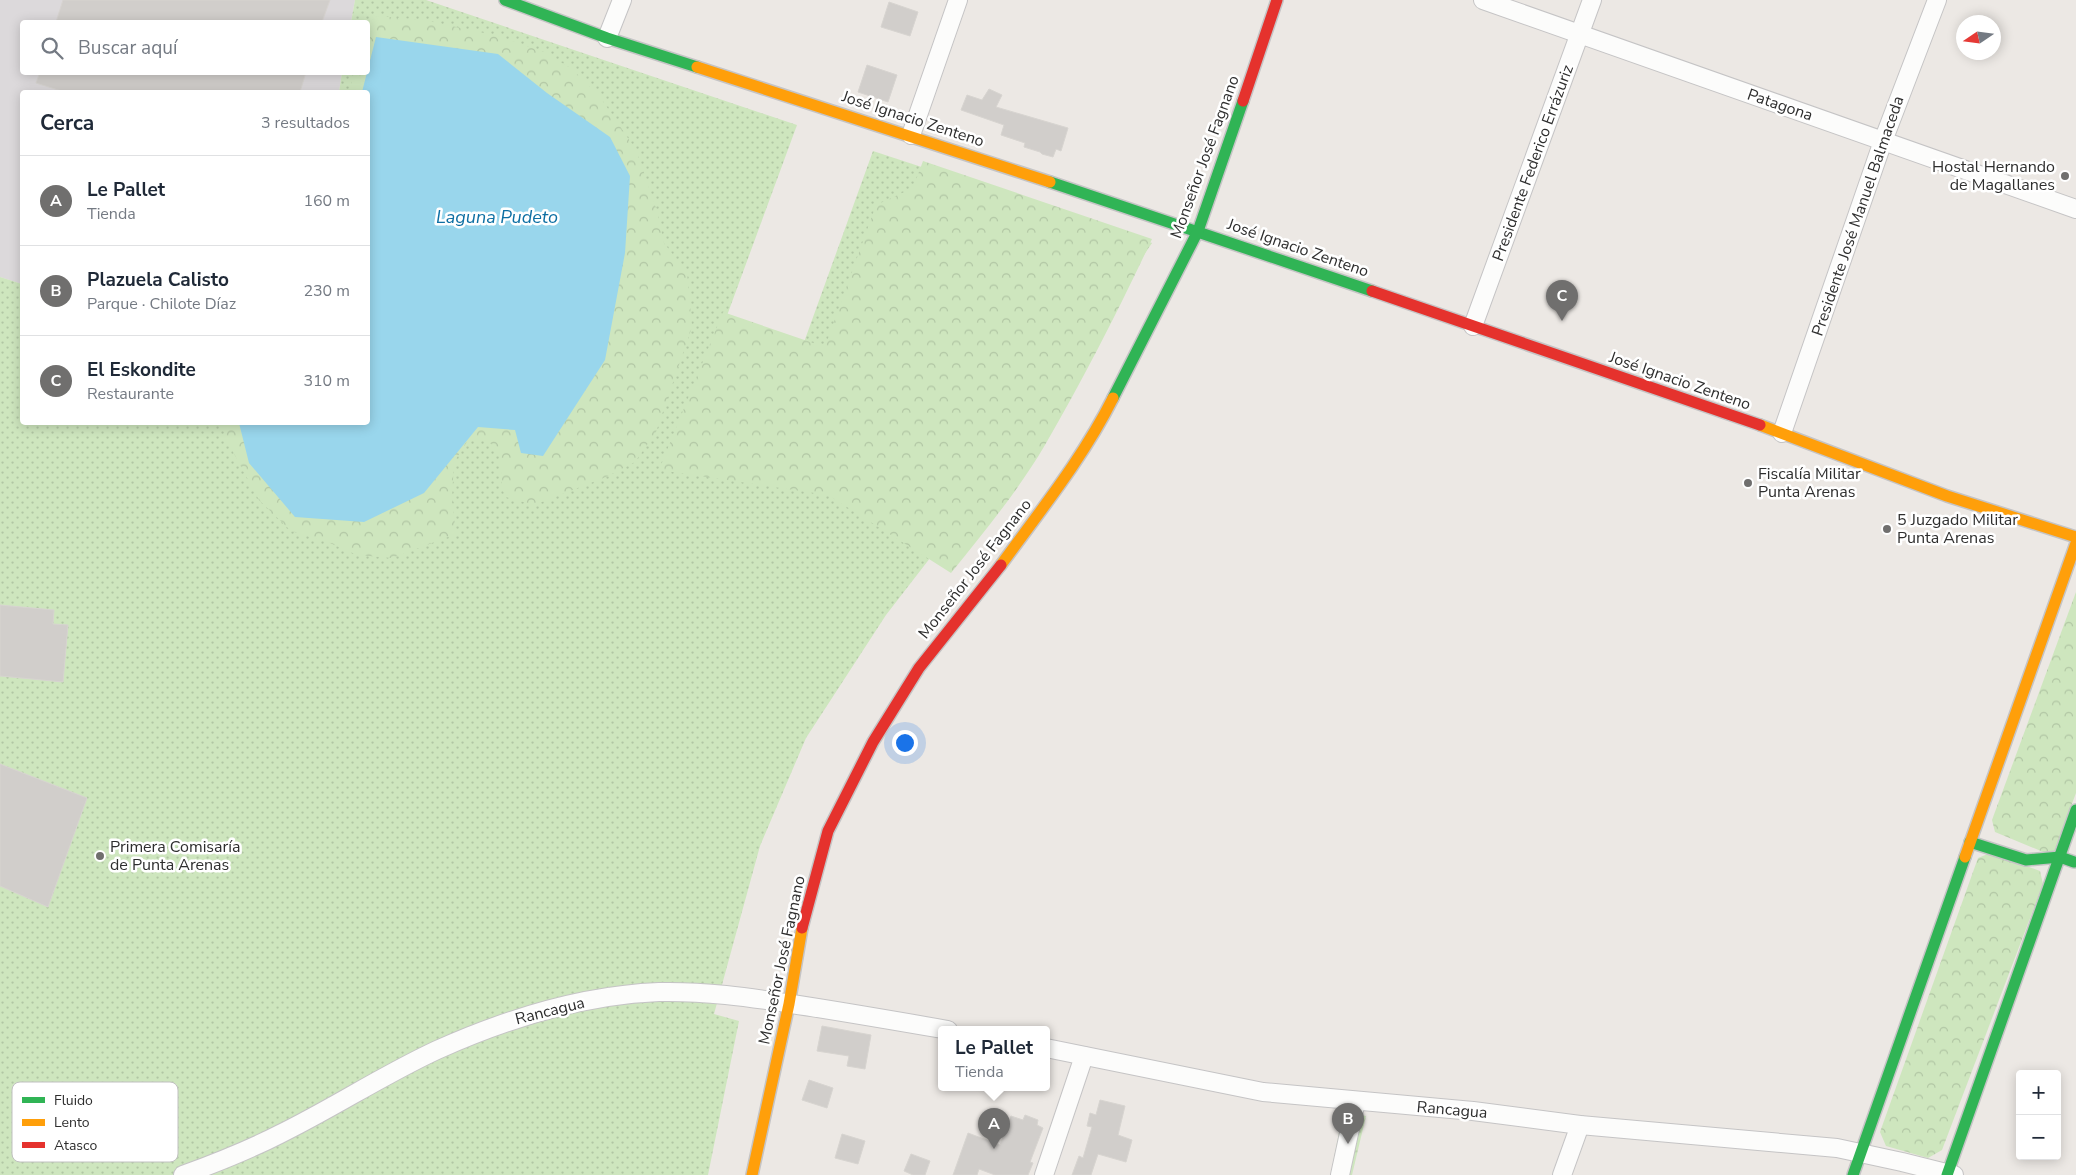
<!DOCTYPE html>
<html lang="es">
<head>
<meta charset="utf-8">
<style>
	:root { --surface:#fff; --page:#f6f6f7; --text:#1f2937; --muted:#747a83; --line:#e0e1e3; --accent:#706f6e }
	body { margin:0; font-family:"Nunito Sans",sans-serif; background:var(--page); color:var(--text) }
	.controls { position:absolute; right:15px; bottom:15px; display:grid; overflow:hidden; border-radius:5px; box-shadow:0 2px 12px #0003 }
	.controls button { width:45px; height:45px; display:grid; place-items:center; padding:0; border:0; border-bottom:1px solid var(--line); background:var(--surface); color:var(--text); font:25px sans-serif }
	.compass { position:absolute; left:1956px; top:15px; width:45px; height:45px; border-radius:50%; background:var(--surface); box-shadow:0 2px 12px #0003; rotate:257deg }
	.you { position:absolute; left:904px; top:742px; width:18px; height:18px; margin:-12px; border:4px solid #fff; border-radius:50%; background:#1a73e8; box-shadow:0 0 0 8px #1a73e833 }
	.badge { display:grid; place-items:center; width:32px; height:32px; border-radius:50%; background:var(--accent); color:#fff; font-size:16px; font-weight:700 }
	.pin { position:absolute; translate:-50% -41px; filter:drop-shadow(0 1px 2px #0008) }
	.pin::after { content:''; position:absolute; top:26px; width:18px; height:15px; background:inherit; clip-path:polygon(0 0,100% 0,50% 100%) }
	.popup { position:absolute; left:938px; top:1026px; width:112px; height:65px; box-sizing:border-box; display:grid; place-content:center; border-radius:5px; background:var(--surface); filter:drop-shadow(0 1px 4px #0005); font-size:16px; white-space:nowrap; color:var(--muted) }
	.popup b { font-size:19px; color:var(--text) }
	.popup::after { content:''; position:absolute; left:50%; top:100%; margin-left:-10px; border:10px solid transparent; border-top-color:var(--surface) }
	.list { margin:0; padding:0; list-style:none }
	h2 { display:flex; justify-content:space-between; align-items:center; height:65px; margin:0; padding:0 20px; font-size:21px }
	h2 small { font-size:16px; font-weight:400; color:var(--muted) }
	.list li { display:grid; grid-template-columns:32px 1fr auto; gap:15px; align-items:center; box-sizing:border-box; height:90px; padding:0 20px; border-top:1px solid var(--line) }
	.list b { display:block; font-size:19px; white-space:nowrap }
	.list p { margin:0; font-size:16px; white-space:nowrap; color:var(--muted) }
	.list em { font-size:16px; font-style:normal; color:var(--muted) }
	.icon { flex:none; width:28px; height:28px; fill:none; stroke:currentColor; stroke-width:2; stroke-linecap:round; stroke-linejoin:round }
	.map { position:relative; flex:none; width:2076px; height:1175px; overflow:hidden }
	.search { position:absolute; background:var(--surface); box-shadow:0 2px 12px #0003; left:20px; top:20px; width:350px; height:55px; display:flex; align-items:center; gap:12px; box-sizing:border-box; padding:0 18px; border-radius:5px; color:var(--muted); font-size:19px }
	.panel { position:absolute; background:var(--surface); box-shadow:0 2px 12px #0003; left:20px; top:90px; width:350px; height:335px; border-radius:5px }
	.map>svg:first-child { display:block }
</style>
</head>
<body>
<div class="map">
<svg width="2076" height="1175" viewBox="0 0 2076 1175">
	<defs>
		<pattern id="grass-dots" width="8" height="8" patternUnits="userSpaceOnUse" patternTransform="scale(1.25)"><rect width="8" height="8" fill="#cee6be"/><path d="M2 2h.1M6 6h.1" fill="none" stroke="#b1c6a4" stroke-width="1.8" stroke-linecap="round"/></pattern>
		<pattern id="park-crowns" width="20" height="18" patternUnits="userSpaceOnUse" patternTransform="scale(1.25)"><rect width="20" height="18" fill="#cee6be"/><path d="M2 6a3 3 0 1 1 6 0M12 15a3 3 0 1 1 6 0" fill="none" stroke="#b1c6a4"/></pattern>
	</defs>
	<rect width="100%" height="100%" fill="#ece8e4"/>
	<path fill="#dcd9db" d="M0 0H355L351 22H22V72L342 73 339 92H22V284L0 277Z"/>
	<g fill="url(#grass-dots)">
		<path d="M355 0H426L797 125 725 321 803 345 873 151 1152 243 1009 456 886 615 806 738 760 846 714 1014 739 1021 708 1175H0V277L22 284V422L239 423 424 493 368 68V22H351Z"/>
		<path d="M342 73H366L362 92H339Z"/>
	</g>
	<g fill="url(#park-crowns)">
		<path d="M377 16 424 20 498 36 544 52 572 69 600 97 636 150 657 211 664 243 687 273 692 327 656 432 635 462 606 477 534 505 506 497 502 489 500 453 487 440H468L454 462 452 498 456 534 392 558 357 555 330 543 291 531 259 500 225 437 222 423 368 422V92H353L350 73 368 72V23Z"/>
		<path d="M923 161 1152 239C1119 309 1084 378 1045 445 1018 491 984 532 951 573L828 495 659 470 723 312 825 347 876 205 913 188Z"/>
		<path d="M2076 592V793L2054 852 2048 854 1995 832 1992 820Z"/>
		<path d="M1990 853 2040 871 2043 884 1942 1150 1928 1158 1886 1146 1880 1132 1978 858Z"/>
		<path d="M1343 1112 1366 1116 1352 1175H1338L1331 1173Z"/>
	</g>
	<path fill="#99d6ec" d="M376 37 498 54 547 93 610 137 630 176 625 253 605 360 543 456 521 453 515 430 478 427 424 493 364 522 295 517 249 463 239 423 368 422V92H362Z"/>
	<g fill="#d1cecb" stroke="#d7d4d0">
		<path d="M63 0H330L322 22H56Z"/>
		<path d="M889 2 918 12 910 36 881 27Z"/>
		<path d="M867 65 897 75 888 102 858 92Z"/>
		<path d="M40 72H306L300 92H65L36 83Z"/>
		<path d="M989 89 1002 95 996 107 1068 128 1061 151 1056 149 1053 157 1042 154 1040 152 1024 147 1025 143 1001 135 1004 125 961 110 967 95 982 100Z"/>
		<path d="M0 605 54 610 53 624 68 625 63 682 0 676Z"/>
		<path d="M0 764 87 798 48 907 0 886Z"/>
		<path d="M822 1026 871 1035 865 1069 847 1066 849 1056 817 1051Z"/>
		<path d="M809 1080 833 1088 827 1108 802 1100Z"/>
		<path d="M1100 1100 1125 1106 1118 1135 1132 1140 1126 1162 1098 1154 1091 1175H1072L1079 1156 1083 1158 1092 1127 1087 1126 1090 1113 1096 1115Z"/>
		<path d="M1025 1115 1038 1120 1037 1125 1043 1128 1030 1162 1033 1163 1028 1175H995L979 1169 977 1175H953L968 1133 1000 1145 1011 1116 1023 1120Z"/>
		<path d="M842 1134 865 1141 858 1164 835 1158Z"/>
		<path d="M911 1154 930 1161 925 1175H913L904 1171Z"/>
	</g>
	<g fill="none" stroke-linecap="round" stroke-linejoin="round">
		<g stroke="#c5c4c5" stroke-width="20">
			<g id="street">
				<path d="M1483 0 2076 209"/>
				<path d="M607 38 622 0"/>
				<path d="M911 135 958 0"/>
				<path d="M1473 326 1592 0"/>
				<path d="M1782 433 1883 141 1937 0"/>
				<path d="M1046 1048 1263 1092 1473 1111 1580 1125 1837 1148 1902 1162 1954 1175"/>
				<path d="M183 1175C216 1163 249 1150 280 1134 333 1108 383 1075 437 1050 506 1019 583 995 659 992 704 991 748 997 792 1004 844 1012 896 1021 948 1030"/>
				<path d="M1044 1175 1084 1056"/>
				<path d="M1340 1175 1356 1101"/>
				<path d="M1562 1175 1580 1125"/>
			</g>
		</g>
		<g stroke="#c5c4c5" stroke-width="14">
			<g id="fast">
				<path d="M505 0 607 38 697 67"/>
				<path d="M1050 182 1372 291"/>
				<path d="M1113 398 1198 231 1243 101"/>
				<path d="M1970 842 2026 860 2060 857 2074 862"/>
				<path d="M1853 1175 1965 857"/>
				<path d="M1947 1175 2076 810"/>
			</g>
		</g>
		<g stroke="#c5c4c5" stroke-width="14">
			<g id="slow">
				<path d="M697 67 1050 182"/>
				<path d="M1760 425 1947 496 2076 537"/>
				<path d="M1001 565C1040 511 1083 458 1113 398"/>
				<path d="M1965 857 2076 543"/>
				<path d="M752 1175 789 1004 802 928"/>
			</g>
		</g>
		<g stroke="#c5c4c5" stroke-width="14">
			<g id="jam">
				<path d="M1243 101 1277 0"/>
				<path d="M1372 291 1760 425"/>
				<path d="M802 928 828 831 873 742 919 668 1001 565"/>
			</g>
		</g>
		<use href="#street" stroke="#fcfcfb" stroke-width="18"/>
		<use href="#fast" stroke="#30b455" stroke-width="11"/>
		<use href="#slow" stroke="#ff9f0a" stroke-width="11"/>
		<use href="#jam" stroke="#e5322d" stroke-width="11"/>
	</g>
	<g fill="#706f6e" stroke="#fff" stroke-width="2">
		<circle cx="2065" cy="176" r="5"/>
		<circle cx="1748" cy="483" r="5"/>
		<circle cx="1887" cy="529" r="5"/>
		<circle cx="100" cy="856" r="5"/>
	</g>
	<g text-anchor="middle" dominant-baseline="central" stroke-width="5" stroke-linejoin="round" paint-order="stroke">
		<g font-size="16" fill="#2e2e2e" stroke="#fff">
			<text transform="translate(1780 105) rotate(19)">Patagona</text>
			<text transform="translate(913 119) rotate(18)">José Ignacio Zenteno</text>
			<text transform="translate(1205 157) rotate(-70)">Monseñor José Fagnano</text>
			<text transform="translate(1533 163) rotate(-70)">Presidente Federico Errázuriz</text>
			<text transform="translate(1858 216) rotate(-71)">Presidente José Manuel Balmaceda</text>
			<text transform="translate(1298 248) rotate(19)">José Ignacio Zenteno</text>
			<text transform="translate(1680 381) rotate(19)">José Ignacio Zenteno</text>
			<text transform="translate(975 569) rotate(-52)">Monseñor José Fagnano</text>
			<text transform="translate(782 960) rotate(-78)">Monseñor José Fagnano</text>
			<text transform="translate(550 1011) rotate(-14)">Rancagua</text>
			<text transform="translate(1452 1110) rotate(5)">Rancagua</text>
		</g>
		<g font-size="16" fill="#2e2e2e" stroke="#fff" text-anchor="start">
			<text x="2055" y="167" text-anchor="end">Hostal Hernando<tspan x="2055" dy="18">de Magallanes</tspan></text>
			<text x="1758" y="474">Fiscalía Militar<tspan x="1758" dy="18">Punta Arenas</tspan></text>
			<text x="1897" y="520">5 Juzgado Militar<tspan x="1897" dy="18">Punta Arenas</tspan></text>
			<text x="110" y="847">Primera Comisaría<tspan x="110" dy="18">de Punta Arenas</tspan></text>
		</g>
		<g font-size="18" font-style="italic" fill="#0d6fa3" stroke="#fff">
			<text x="497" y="217">Laguna Pudeto</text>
		</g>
	</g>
	<rect x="12" y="1082" width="166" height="80" rx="8" fill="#fff" stroke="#c0c0c0" stroke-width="1"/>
	<rect x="22" y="1097" width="23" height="6" fill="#30b455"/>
	<rect x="22" y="1119" width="23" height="7" fill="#ff9f0a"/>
	<rect x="22" y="1142" width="23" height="6" fill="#e5322d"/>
	<g font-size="14" fill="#2e2e2e">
		<text x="54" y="1105">Fluido</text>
		<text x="54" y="1127">Lento</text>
		<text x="54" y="1150">Atasco</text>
	</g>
</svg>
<div class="controls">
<button>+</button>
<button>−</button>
</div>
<svg class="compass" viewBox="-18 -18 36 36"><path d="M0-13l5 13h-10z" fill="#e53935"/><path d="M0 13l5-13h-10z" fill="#747a83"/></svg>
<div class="you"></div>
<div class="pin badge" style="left:994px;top:1149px">A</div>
<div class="popup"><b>Le Pallet</b>Tienda</div>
<div class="pin badge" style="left:1348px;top:1144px">B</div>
<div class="pin badge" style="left:1562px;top:321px">C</div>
<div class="search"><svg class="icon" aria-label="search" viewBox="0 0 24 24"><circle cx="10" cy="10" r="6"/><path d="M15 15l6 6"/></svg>Buscar aquí</div>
<section class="panel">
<h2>Cerca<small>3 resultados</small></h2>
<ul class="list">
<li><span class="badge">A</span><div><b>Le Pallet</b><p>Tienda</p></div><em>160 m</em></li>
<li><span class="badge">B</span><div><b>Plazuela Calisto</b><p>Parque · Chilote Díaz</p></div><em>230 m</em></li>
<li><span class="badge">C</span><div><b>El Eskondite</b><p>Restaurante</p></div><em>310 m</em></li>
</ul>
</section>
</div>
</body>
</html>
